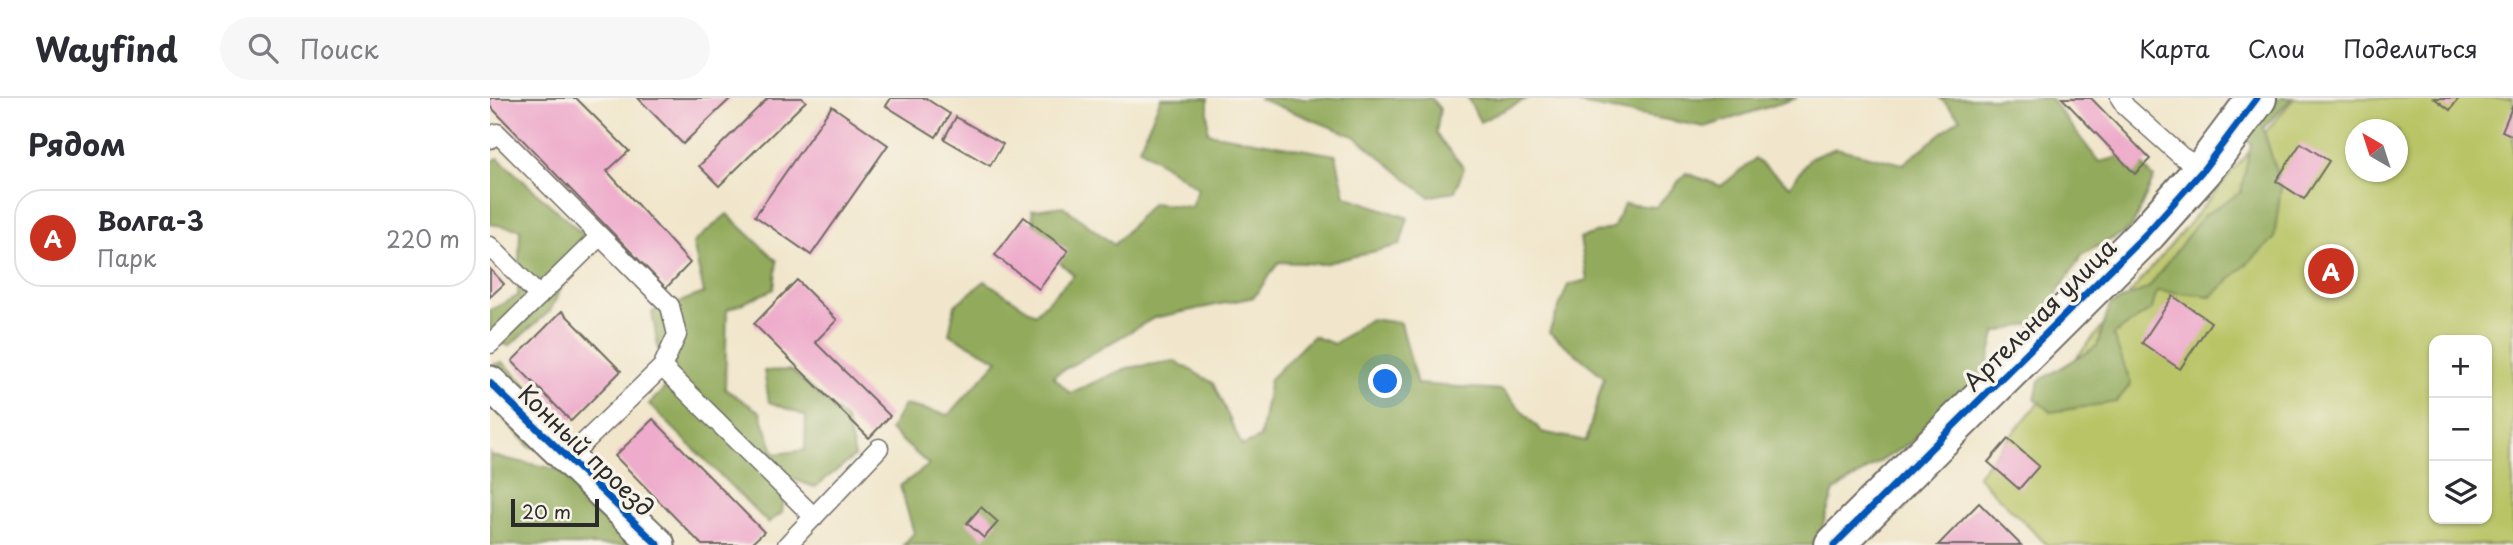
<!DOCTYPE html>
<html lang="ru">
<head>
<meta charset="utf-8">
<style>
	:root { --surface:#fff; --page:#f7f7f7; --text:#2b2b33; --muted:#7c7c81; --line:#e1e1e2; --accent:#c8321e }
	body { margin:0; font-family:"Playpen Sans",sans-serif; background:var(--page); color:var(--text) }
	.controls { position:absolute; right:21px; bottom:21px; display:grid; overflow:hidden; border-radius:14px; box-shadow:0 2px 5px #0004 }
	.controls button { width:63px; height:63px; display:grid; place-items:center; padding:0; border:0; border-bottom:2px solid var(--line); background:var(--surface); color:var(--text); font:35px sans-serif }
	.compass { position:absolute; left:1855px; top:21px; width:63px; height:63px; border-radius:50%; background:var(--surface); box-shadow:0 2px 5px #0004; rotate:321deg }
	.scale { position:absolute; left:21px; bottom:18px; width:88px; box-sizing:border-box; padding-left:7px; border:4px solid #2b2b2b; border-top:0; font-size:19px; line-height:24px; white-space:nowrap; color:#2b2b2b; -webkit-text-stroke:5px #f7f3e8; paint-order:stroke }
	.you { position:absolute; left:896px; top:284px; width:24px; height:24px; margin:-18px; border:5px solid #fff; border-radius:50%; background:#1a73e8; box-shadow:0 0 0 10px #1a73e833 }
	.badge { display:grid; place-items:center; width:46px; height:46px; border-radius:50%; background:var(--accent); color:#fff; font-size:23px; font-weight:700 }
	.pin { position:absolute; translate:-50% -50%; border:4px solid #fff; box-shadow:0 2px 7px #0006 }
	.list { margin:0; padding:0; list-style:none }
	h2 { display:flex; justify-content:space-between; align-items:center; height:91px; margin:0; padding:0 28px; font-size:30px }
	h2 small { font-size:23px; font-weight:400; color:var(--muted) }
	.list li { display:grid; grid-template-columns:46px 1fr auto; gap:21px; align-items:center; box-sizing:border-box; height:98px; margin:0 14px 14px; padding:0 14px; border:2px solid var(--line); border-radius:28px }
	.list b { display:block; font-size:26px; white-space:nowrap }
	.list p { margin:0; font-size:23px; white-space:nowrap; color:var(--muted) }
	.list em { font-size:23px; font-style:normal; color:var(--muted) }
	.icon { flex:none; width:38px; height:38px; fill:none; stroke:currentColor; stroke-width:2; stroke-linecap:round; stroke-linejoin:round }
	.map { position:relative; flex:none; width:2023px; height:447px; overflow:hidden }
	header { display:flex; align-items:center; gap:42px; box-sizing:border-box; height:98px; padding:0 35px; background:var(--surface); border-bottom:2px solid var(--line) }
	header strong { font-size:33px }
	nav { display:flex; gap:38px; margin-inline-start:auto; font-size:24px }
	.search { width:490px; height:63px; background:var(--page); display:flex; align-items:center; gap:18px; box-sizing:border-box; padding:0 24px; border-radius:38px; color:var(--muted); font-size:26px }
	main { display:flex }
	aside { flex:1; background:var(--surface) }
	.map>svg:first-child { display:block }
</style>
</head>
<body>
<header>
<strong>Wayfind</strong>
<div class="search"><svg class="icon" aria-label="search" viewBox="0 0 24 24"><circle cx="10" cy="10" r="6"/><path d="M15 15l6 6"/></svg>Поиск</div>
<nav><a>Карта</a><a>Слои</a><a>Поделиться</a></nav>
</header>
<main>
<aside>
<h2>Рядом<small></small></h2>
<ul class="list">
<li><span class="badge">A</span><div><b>Волга-3</b><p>Парк</p></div><em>220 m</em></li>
</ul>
</aside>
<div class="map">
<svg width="2023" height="447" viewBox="0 0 2023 447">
	<rect width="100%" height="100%" fill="#f7f3e8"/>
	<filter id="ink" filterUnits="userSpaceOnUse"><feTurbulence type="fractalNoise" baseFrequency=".0143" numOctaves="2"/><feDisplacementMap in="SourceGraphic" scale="14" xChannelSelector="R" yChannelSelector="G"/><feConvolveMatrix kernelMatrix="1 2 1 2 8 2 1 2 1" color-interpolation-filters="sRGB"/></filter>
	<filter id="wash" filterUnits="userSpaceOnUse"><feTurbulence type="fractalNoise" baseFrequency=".00686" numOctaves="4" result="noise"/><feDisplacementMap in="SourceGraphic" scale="28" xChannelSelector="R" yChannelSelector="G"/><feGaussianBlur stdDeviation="1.57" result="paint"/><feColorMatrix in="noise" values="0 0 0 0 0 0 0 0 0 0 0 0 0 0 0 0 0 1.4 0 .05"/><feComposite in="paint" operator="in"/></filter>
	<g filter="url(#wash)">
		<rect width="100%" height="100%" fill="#f1e6cb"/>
		<path fill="#b9c466" stroke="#727848" stroke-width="2" fill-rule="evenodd" d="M1804 0H2023V447H1557L1487 378ZM1866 32H1908V74H1866ZM1944 242H1997V421H1944Z"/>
		<g fill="#92aa5b" stroke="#5e6a43" stroke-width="2">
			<path d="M671 0H718V35L846 57 855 98 918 120 910 147 833 166 789 164 764 199 664 220 563 278 580 295 637 270 685 263 723 285 752 348 770 340 780 281 823 238 844 246 880 221 911 225 927 286 1012 292 1052 334 1096 343 1114 279 1059 234 1078 187 1097 182 1090 140 1124 129 1134 106 1166 109 1196 75 1231 88 1265 61 1300 88 1320 60 1346 50 1413 66 1470 20 1450 0H1560L1609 64 1643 56 1664 80 1641 131 1593 156 1548 224 1505 235 1495 279 1432 337 1344 393 1328 442 1323 447H413L424 435 410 388 439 367 400 332 414 307 459 317 508 262 459 236 465 207 495 183 545 216 584 177 547 145 542 112 573 108 624 147 662 105 701 109 708 90 649 50Z"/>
			<path d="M768 0H941L950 11 946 36 974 70 965 93 939 99 866 39Z"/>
			<path d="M978 0H1038L990 24Z"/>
			<path d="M1057 0H1307L1215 29Z"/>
			<path d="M1758 0H1802L1773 30 1791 89 1784 141 1722 198 1667 193 1662 211 1623 237 1641 286 1626 304 1561 314 1545 301 1549 283 1607 248 1620 207 1658 190 1713 118 1751 94 1761 45 1734 33Z"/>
			<path d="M8 60 96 139 60 213 19 248 0 241V212L28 198 30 131 0 126V65Z"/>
			<path d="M237 116 287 163 284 191 237 212 235 291 270 314 285 356 315 352 316 318 279 304 274 273 301 272 356 322 365 358 325 389 297 379 292 415 278 425 159 306 175 290 162 214 214 195 203 145Z"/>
			<path d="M12 264 57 306 67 345 40 350 0 305V268Z"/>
			<path d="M0 355 2 358 86 375 100 413 137 425 154 447H0Z"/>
		</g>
		<g id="blocks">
			<g fill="#eeabcb">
				<path d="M0 0H86L139 53 117 73 200 165 176 190 0 8Z"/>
				<path d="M148 0H241L193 46Z"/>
				<path d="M278 0H312L316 3 229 88 209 68Z"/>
				<path d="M401 0H435L460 16 446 39 396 8Z"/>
				<path d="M1572 0H1601L1660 61 1645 76Z"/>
				<path d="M1944 0H1969L1960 12Z"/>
				<path d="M2023 7V38L2012 33Z"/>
				<path d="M342 8 398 47 321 157 265 118Z"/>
				<path d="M466 19 513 46 500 68 454 41Z"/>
				<path d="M1811 45 1839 63 1814 101 1786 83Z"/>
				<path d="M534 119 578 153 549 191 505 157Z"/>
				<path d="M0 171 14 186 0 199Z"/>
				<path d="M307 182 347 222 325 244 400 318 379 340 264 226Z"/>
				<path d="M1683 198 1721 224 1690 271 1652 245Z"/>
				<path d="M72 213 131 273 81 323 22 263Z"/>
				<path d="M163 321 274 434 260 447H212L125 358Z"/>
				<path d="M1518 341 1549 368 1529 391 1498 364Z"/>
				<path d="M1489 405 1531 447H1448Z"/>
				<path d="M491 409 508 424 494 440 477 425Z"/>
			</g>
		</g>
	</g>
	<g filter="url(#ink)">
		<use href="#blocks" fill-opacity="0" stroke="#706c63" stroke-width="2"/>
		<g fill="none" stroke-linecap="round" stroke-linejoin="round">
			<g stroke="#706c63" stroke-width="21">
				<g id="lane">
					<path d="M1630 0 1636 9 1691 58 1713 72"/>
					<path d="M0 41 7 35 180 208 187 237 172 269 78 360"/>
					<path d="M0 148 49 198"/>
					<path d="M0 246 110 138"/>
					<path d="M172 269 324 419"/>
					<path d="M297 447 389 350"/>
				</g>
			</g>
			<g stroke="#706c63" stroke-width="37">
				<path id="street" d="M0 285 168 447"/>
			</g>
			<g stroke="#706c63" stroke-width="42">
				<path id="secondary" d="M1344 447 1657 135 1713 72 1767 0"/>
			</g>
			<use href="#lane" stroke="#fff" stroke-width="18"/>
			<use href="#street" stroke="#fff" stroke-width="33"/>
			<use href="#secondary" stroke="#fff" stroke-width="38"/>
			<g stroke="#f7f3e8" stroke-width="11">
				<g id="cycleway">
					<path d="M0 285 168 447"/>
					<path d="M1344 447 1657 135 1713 72 1767 0"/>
				</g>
			</g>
			<use href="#cycleway" stroke="#0057b8" stroke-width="7"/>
		</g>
	</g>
	<g text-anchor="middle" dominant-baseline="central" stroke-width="7" stroke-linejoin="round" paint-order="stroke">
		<g font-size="24" fill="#2b2b2b" stroke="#f7f3e8">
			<text transform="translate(1549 216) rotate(-45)">Артельная улица</text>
			<text transform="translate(97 352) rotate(44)">Конный проезд</text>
		</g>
	</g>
</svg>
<div class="controls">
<button>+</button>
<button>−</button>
<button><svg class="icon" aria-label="layers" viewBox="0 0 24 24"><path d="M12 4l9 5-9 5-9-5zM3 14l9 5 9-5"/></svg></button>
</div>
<svg class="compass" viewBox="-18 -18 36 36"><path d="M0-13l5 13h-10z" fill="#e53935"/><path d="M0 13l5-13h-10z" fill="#7c7c81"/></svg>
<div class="scale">20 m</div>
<div class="you"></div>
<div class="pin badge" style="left:1841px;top:173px">A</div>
</div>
</main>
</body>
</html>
